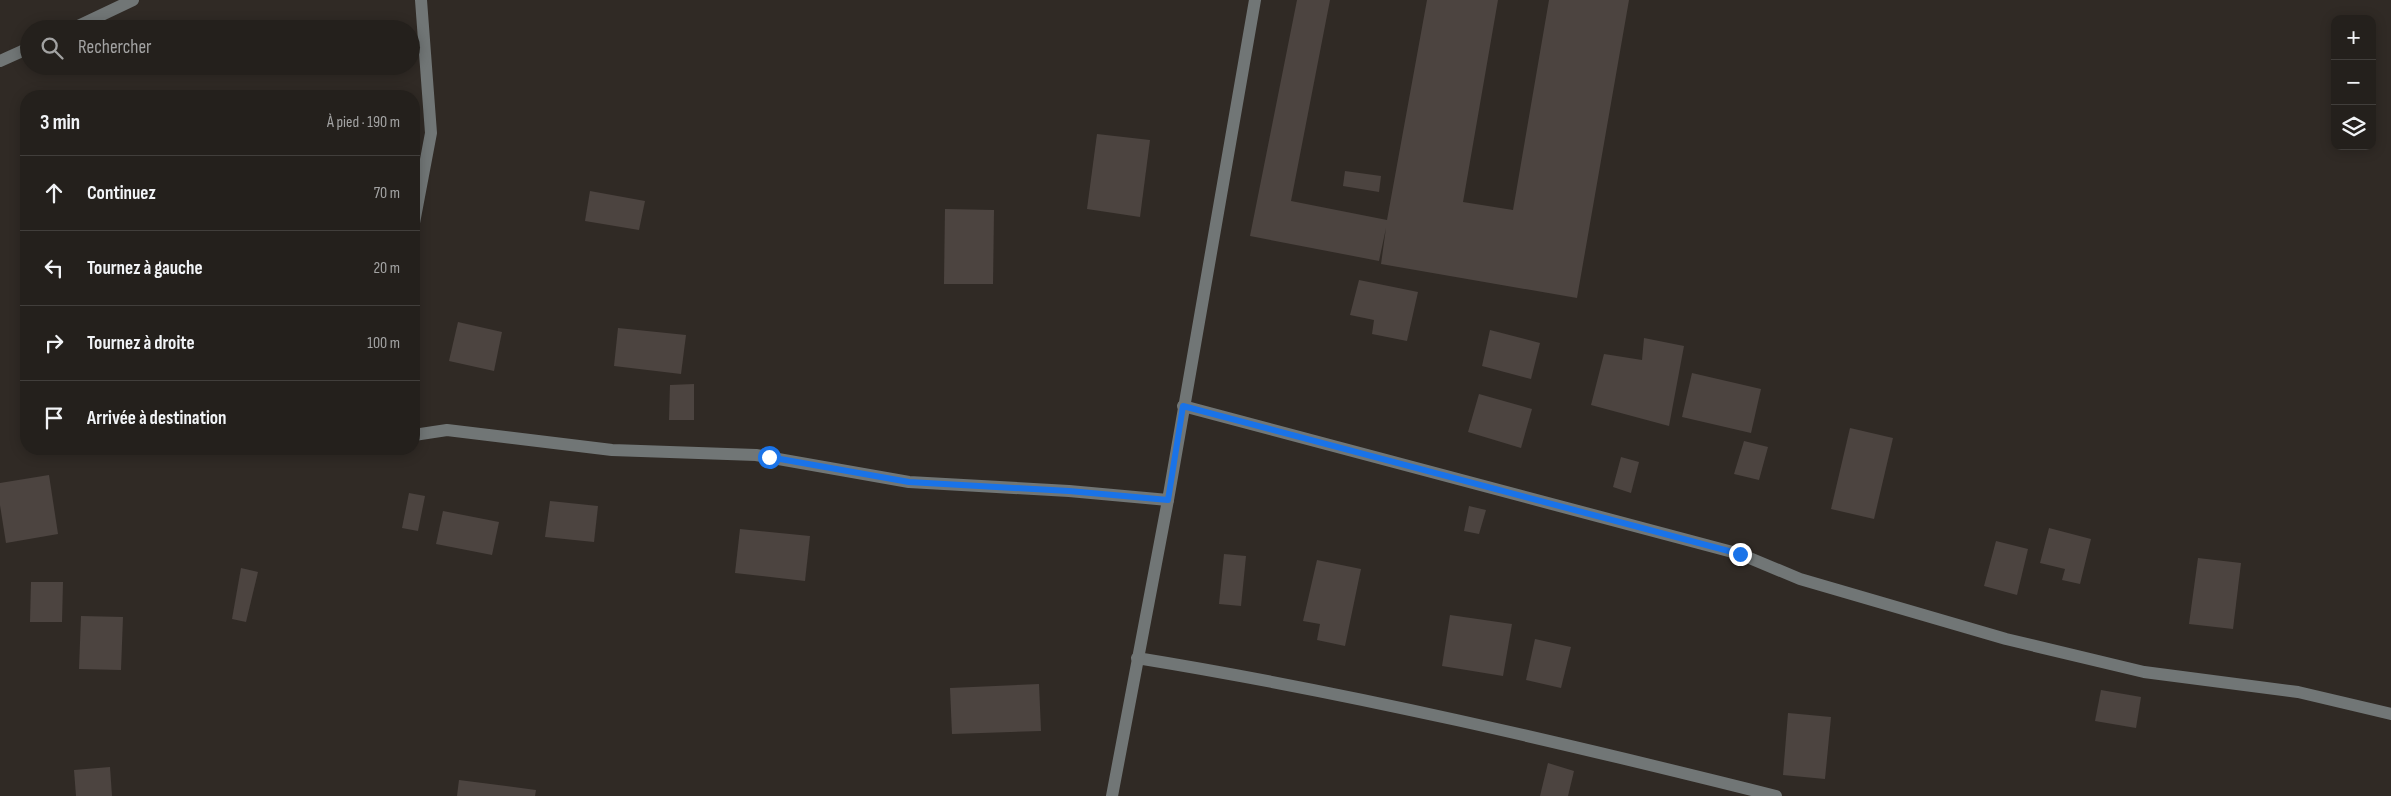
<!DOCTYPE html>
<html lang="fr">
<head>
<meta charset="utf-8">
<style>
	:root { --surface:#24201c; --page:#2c2825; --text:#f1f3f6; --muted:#a3a3a3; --line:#413e3b }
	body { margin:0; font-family:"Sofia Sans Condensed",sans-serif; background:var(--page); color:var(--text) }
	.controls { position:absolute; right:15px; top:15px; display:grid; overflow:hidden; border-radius:10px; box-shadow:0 2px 12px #0003 }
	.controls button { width:45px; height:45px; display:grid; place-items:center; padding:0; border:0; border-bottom:1px solid var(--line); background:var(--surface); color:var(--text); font:25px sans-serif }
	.stop { position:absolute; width:15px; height:15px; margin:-11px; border:4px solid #1a73e8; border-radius:50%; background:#fff }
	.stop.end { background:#1a73e8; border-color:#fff; box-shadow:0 1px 5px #0008 }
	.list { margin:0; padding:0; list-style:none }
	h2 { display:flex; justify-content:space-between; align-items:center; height:65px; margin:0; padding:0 20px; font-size:21px }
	h2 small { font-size:16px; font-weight:400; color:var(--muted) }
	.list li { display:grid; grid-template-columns:32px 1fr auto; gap:15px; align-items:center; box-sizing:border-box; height:75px; padding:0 20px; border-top:1px solid var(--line) }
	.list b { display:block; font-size:19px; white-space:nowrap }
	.list em { font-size:16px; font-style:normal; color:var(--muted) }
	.icon { flex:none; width:28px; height:28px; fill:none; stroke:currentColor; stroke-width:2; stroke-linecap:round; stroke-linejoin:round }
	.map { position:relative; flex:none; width:2391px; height:796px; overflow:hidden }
	.search { position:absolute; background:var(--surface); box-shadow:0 2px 12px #0003; left:20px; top:20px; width:400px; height:55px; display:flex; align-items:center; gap:12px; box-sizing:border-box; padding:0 18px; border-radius:28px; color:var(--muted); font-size:19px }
	.panel { position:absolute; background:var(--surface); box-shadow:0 2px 12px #0003; left:20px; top:90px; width:400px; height:365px; border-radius:20px }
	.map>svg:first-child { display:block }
</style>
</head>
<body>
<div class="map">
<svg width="2391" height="796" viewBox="0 0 2391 796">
	<rect width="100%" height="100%" fill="#302a25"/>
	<g fill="#4c4440">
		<path d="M1297 0H1330L1291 201 1387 220 1427 0H1498L1463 202 1513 210 1549 0H1629L1577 298 1381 264 1386 228 1379 261 1250 236Z"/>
		<path d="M1097 134 1150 140 1140 217 1087 209Z"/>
		<path d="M1345 171 1381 176 1379 192 1343 186Z"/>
		<path d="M590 191 645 201 639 230 585 221Z"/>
		<path d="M945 209 994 210 993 284H944Z"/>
		<path d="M1359 280 1418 292 1407 341 1372 334 1374 320 1350 315Z"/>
		<path d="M458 322 502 332 494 371 449 361Z"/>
		<path d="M618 328 686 335 681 374 614 366Z"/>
		<path d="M1490 330 1540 343 1531 379 1482 366Z"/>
		<path d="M1644 338 1684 346 1669 426 1591 405 1604 354 1642 360Z"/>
		<path d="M1692 373 1761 389 1751 433 1682 417Z"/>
		<path d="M694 384V420H669L670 385Z"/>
		<path d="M1479 394 1532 409 1521 448 1468 432Z"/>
		<path d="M1850 428 1893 438 1874 519 1831 509Z"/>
		<path d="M1744 441 1768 447 1759 480 1734 474Z"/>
		<path d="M1621 457 1639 462 1631 493 1613 487Z"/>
		<path d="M49 475 58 534 6 543 0 505V483Z"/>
		<path d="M409 493 425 496 418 531 402 528Z"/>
		<path d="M550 501 598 506 594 542 545 537Z"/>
		<path d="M1469 506 1486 510 1479 534 1464 531Z"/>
		<path d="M443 511 499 522 492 555 436 544Z"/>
		<path d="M2049 528 2091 539 2080 584 2062 580 2065 569 2040 563Z"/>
		<path d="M740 529 810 536 805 581 735 573Z"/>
		<path d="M1996 541 2028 549 2017 595 1984 586Z"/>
		<path d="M1224 554 1246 556 1241 606 1219 604Z"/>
		<path d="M2198 558 2241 563 2233 629 2189 624Z"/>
		<path d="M1317 560 1361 569 1345 646 1317 640 1320 624 1303 621Z"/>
		<path d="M241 568 258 572 246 622 232 619Z"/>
		<path d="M31 582H63L62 622H30Z"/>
		<path d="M1450 615 1512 624 1503 676 1442 666Z"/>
		<path d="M81 616 123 617 121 670 79 669Z"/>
		<path d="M1535 639 1571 647 1561 688 1526 680Z"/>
		<path d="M1039 684 1041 731 952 734 950 688Z"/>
		<path d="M2101 690 2141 697 2136 728 2095 721Z"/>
		<path d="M1788 713 1831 717 1825 779 1783 775Z"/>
		<path d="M1548 763 1574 771 1568 796H1540Z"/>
		<path d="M110 767 112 796H76L74 770Z"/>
		<path d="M459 780 536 790 535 796H457Z"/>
	</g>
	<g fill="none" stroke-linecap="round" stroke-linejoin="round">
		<g stroke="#717676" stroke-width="12">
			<path d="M72 29 133 0"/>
			<path d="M0 61 29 48"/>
			<path d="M414 223 431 133 421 0"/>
			<path d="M1183 406 1740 554 1800 579 2006 639 2144 672 2298 692 2391 714"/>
			<path d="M414 435 447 430 612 450 756 455 909 482 1069 491 1168 500"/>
			<path d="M1137 658C1352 693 1564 743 1776 796"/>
			<path d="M1112 796 1168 500 1255 0"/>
		</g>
	</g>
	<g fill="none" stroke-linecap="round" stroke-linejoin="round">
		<path stroke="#1a73e8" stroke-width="6" d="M769 457 909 482 1069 491 1168 500 1183 406 1740 554"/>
	</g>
</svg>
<div class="controls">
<button>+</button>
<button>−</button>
<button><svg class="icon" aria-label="layers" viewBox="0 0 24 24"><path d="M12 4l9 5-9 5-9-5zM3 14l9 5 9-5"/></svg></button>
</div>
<div class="stop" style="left:769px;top:457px"></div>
<div class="stop end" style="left:1740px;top:554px"></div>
<div class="search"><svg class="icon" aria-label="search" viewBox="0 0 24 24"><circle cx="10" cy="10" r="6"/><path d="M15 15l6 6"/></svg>Rechercher</div>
<section class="panel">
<h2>3 min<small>À pied · 190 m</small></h2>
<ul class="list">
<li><svg class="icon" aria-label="ahead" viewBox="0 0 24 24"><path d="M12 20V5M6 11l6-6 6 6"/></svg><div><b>Continuez</b></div><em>70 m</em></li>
<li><svg class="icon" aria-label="left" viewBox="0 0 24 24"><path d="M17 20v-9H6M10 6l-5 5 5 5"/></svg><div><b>Tournez à gauche</b></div><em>20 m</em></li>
<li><svg class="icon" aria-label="right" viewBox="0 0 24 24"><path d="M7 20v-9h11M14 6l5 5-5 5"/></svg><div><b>Tournez à droite</b></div><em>100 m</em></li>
<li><svg class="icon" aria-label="arrive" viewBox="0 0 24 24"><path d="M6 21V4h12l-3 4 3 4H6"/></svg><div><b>Arrivée à destination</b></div></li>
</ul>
</section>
</div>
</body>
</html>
